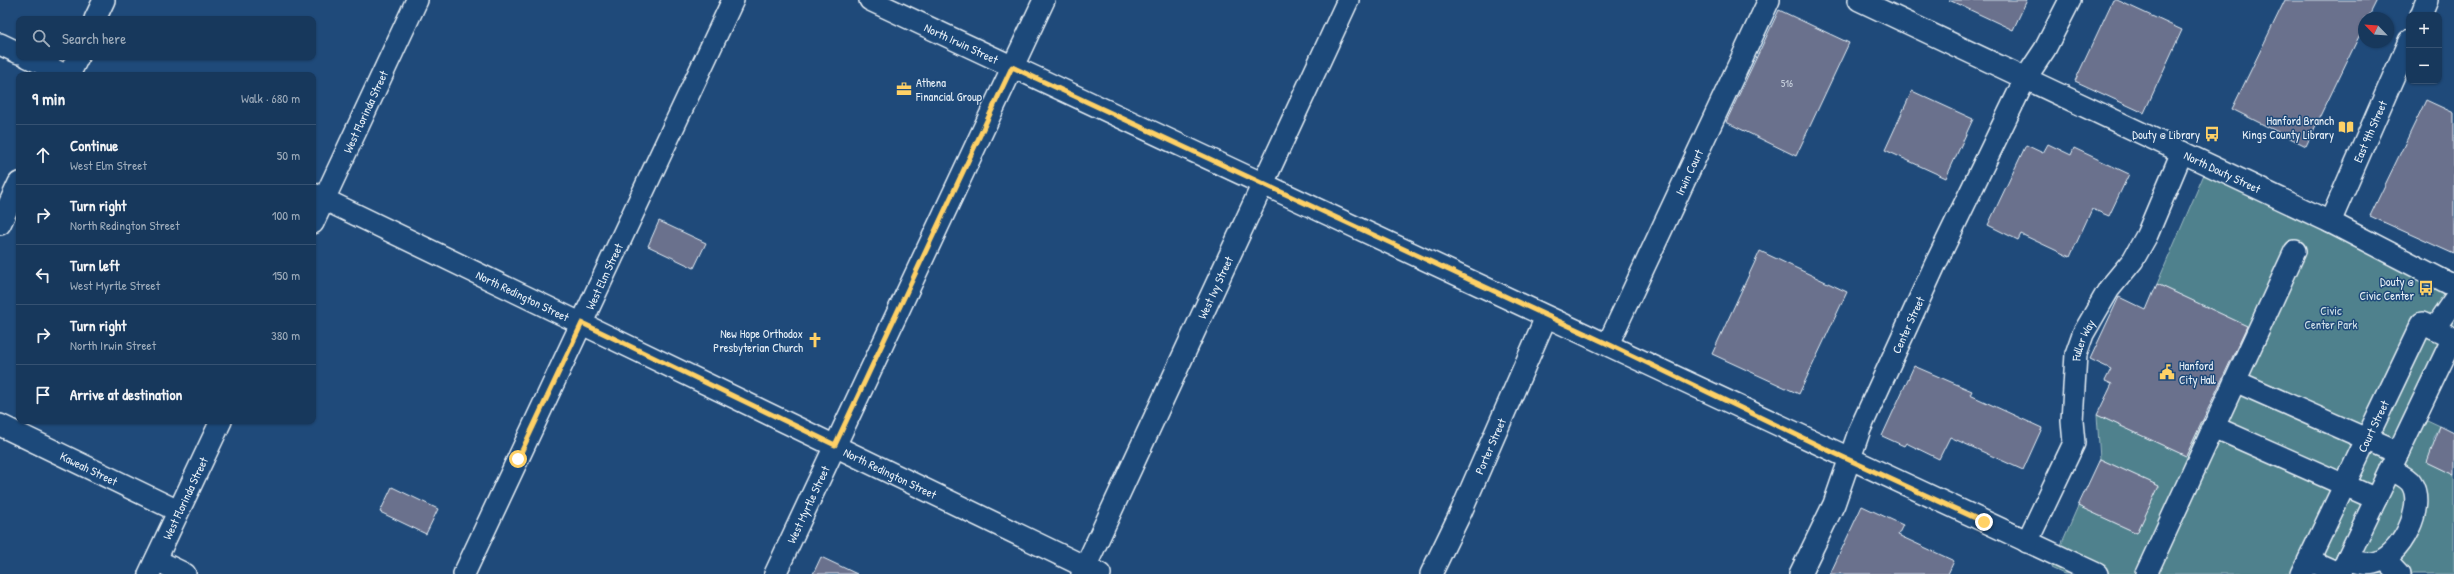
<!DOCTYPE html>
<html lang="en">
<head>
<meta charset="utf-8">
<style>
	:root { --surface:#17385c; --page:#203f62; --text:#f1f3f6; --muted:#9eacbb; --line:#365272 }
	body { margin:0; font-family:"Patrick Hand",sans-serif; background:var(--page); color:var(--text) }
	.controls { position:absolute; right:12px; top:12px; display:grid; overflow:hidden; border-radius:8px; box-shadow:0 1px 3px #0004 }
	.controls button { width:36px; height:36px; display:grid; place-items:center; padding:0; border:0; border-bottom:1px solid var(--line); background:var(--surface); color:var(--text); font:20px sans-serif }
	.compass { position:absolute; left:2358px; top:12px; width:36px; height:36px; border-radius:50%; background:var(--surface); box-shadow:0 1px 3px #0004; rotate:295deg }
	.stop { position:absolute; width:12px; height:12px; margin:-9px; border:3px solid #ffd166; border-radius:50%; background:#fff }
	.stop.end { background:#ffd166; border-color:#fff; box-shadow:0 1px 4px #0008 }
	.list { margin:0; padding:0; list-style:none }
	h2 { display:flex; justify-content:space-between; align-items:center; height:52px; margin:0; padding:0 16px; font-size:17px }
	h2 small { font-size:13px; font-weight:400; color:var(--muted) }
	.list li { display:grid; grid-template-columns:26px 1fr auto; gap:12px; align-items:center; box-sizing:border-box; height:60px; padding:0 16px; border-top:1px solid var(--line) }
	.list b { display:block; font-size:15px; white-space:nowrap }
	.list p { margin:0; font-size:13px; white-space:nowrap; color:var(--muted) }
	.list em { font-size:13px; font-style:normal; color:var(--muted) }
	.icon { flex:none; width:22px; height:22px; fill:none; stroke:currentColor; stroke-width:2; stroke-linecap:round; stroke-linejoin:round }
	.map { position:relative; flex:none; width:2454px; height:574px; overflow:hidden }
	.search { position:absolute; background:var(--surface); box-shadow:0 1px 3px #0004; left:16px; top:16px; width:300px; height:44px; display:flex; align-items:center; gap:10px; box-sizing:border-box; padding:0 14px; border-radius:8px; color:var(--muted); font-size:15px }
	.panel { position:absolute; background:var(--surface); box-shadow:0 1px 3px #0004; left:16px; top:72px; width:300px; height:352px; border-radius:8px }
	.map>svg:first-child { display:block }
</style>
</head>
<body>
<div class="map">
<svg width="2454" height="574" viewBox="0 0 2454 574">
	<rect width="100%" height="100%" fill="#1f4a7a"/>
	<filter id="ink" filterUnits="userSpaceOnUse"><feTurbulence type="fractalNoise" baseFrequency=".025" numOctaves="2"/><feDisplacementMap in="SourceGraphic" scale="8" xChannelSelector="R" yChannelSelector="G"/><feConvolveMatrix kernelMatrix="1 2 1 2 8 2 1 2 1" color-interpolation-filters="sRGB"/></filter>
	<g filter="url(#ink)">
		<path fill="#4f818d" stroke="#9cb9c2" d="M2208 165 2454 286V358L2425 419 2440 426 2433 440 2436 441 2430 454 2429 463 2454 475V574H2064L2051 568 2078 506 2137 533 2159 486 2100 459 2097 415 2186 456 2203 419 2209 422 2239 356 2234 354 2247 326 2157 284Z"/>
		<g fill="#6a718d" stroke="#e8f1f8">
			<path d="M1949 0H2027L2013 30Z"/>
			<path d="M2113 0H2117L2182 30 2144 113 2075 81Z"/>
			<path d="M2285 0H2377L2368 18H2364V26L2306 146 2232 109Z"/>
			<path d="M1779 10 1849 43 1796 156 1726 122Z"/>
			<path d="M1912 91 1973 119 1946 178 1885 150Z"/>
			<path d="M2426 100 2454 113V254L2370 216Z"/>
			<path d="M2048 144 2071 155 2074 148 2129 174 2109 216 2092 209 2070 257 2021 234 2018 240 1988 225 2026 145 2043 153Z"/>
			<path d="M659 221 706 243 694 268 648 246Z"/>
			<path d="M1760 251 1847 292 1799 394 1712 354Z"/>
			<path d="M2157 284 2247 326 2186 456 2097 415 2112 384 2105 381 2111 369 2090 359 2119 297 2146 310Z"/>
			<path d="M1914 366 1972 391 1970 395 2042 428 2023 470 1950 437 1939 459 1906 443 1904 446 1882 436Z"/>
			<path d="M2440 426 2454 433V475L2427 462Z"/>
			<path d="M2100 459 2159 486 2137 533 2078 506Z"/>
			<path d="M392 487 438 509 426 534 380 512Z"/>
			<path d="M1862 506 1903 525 1898 535 1954 561 1948 574H1830Z"/>
			<path d="M821 557 857 574H813Z"/>
		</g>
		<g fill="none" stroke-linecap="round" stroke-linejoin="round">
			<g stroke="#e8f1f8" stroke-width="24">
				<g id="minor">
					<path id="s1" d="M870 0 2097 574"/>
					<path id="s2" d="M1859 0 2330 222 2454 286"/>
					<path d="M2421 15 2427 0"/>
					<path d="M95 19 104 0"/>
					<path d="M0 44 19 53"/>
					<path d="M28 57 65 75"/>
					<path d="M69 75 78 57"/>
					<path id="s3" d="M313 194 1100 574"/>
					<path id="s4" d="M2330 222 2409 41"/>
					<path id="s5" d="M313 223 417 0"/>
					<path d="M0 224 19 183"/>
					<path id="s6" d="M1608 344 1769 0"/>
					<path d="M2235 381 2398 453"/>
					<path id="s7" d="M0 425 178 511"/>
					<path d="M2214 427 2376 499"/>
					<path id="s8" d="M2027 542 2074 443 2072 421 2076 354 2083 334 2109 289 2133 260 2147 235 2182 152"/>
					<path d="M2347 559C2356 562 2365 565 2374 563 2400 558 2427 506 2411 483 2407 477 2397 473 2390 469"/>
					<path d="M2385 559 2399 574"/>
					<path d="M156 560 185 574"/>
					<path d="M2309 560 2340 574"/>
					<path id="s9" d="M149 574 221 421"/>
					<path id="s10" d="M464 574 733 0"/>
					<path id="s11" d="M775 574 1044 0"/>
					<path id="s12" d="M1082 574 1348 0"/>
					<path id="s13" d="M1431 574 1461 512 1546 317"/>
					<path id="s14" d="M1800 574 1834 504 1860 429 1935 265 2025 79 2045 49 2070 0"/>
					<path d="M2146 574 2295 251"/>
					<path id="s15" d="M2302 574 2422 323 2434 329 2454 300"/>
					<path d="M2340 574 2453 338 2434 329"/>
				</g>
			</g>
			<use href="#minor" stroke="#1f4a7a" stroke-width="21"/>
		</g>
	</g>
	<g fill="none" stroke-linecap="round" stroke-linejoin="round" filter="url(#ink)">
		<path stroke="#ffd166" stroke-width="5" d="M518 459 582 323 835 445 1012 67 1608 344 1832 452 1984 522"/>
	</g>
	<defs>
		<g id="office-bare" transform="scale(1.2)"><path d="M-6-3h4V-5.5h4V-3h4V5H-6ZM-1-4.5V-3h2v-1.5ZM-6 0V1H6V0Z" fill="#ffd166" stroke="#1f4a7a" stroke-width="2.5" paint-order="stroke"/></g>
		<g id="library-bare" transform="scale(1.2)"><path d="M-6-4Q-3-5.5-.7-3.5V5Q-3 3-6 4ZM6-4Q3-5.5 .7-3.5V5Q3 3 6 4Z" fill="#ffd166" stroke="#1f4a7a" stroke-width="2.5" paint-order="stroke"/></g>
		<g id="bus-bare" transform="scale(1.2)"><path d="M-5-6H5V4H4V6H2V4H-2V6H-4V4H-5ZM-3.5-4V0h7V-4ZM-3.5 1.2v1.5H-2V1.2ZM2 1.2v1.5H3.5V1.2Z" fill="#ffd166" stroke="#1f4a7a" stroke-width="2.5" paint-order="stroke"/></g>
		<g id="church-bare" transform="scale(1.2)"><path d="M-1.2-6h2.4v3.5h3.3v2.4h-3.3V6h-2.4V-.1h-3.3v-2.4h3.3Z" fill="#ffd166" stroke="#1f4a7a" stroke-width="2.5" paint-order="stroke"/></g>
		<g id="civic-bare" transform="scale(1.2)"><path d="M-.6-6.5H3V-4.5H.6V-3L4-1V1h2V6H-6V1h2V-1L-.6-3ZM-1.2 2.5V6h2.4V2.5Z" fill="#ffd166" stroke="#1f4a7a" stroke-width="2.5" paint-order="stroke"/></g>
	</defs>
	<g fill-rule="evenodd">
		<use href="#office-bare" x="904" y="89"/>
		<use href="#library-bare" x="2346" y="127"/>
		<use href="#bus-bare" x="2212" y="134"/>
		<use href="#bus-bare" x="2426" y="288"/>
		<use href="#church-bare" x="815" y="340"/>
		<use href="#civic-bare" x="2167" y="372"/>
	</g>
	<g text-anchor="middle" dominant-baseline="central" stroke-width="3" stroke-linejoin="round" paint-order="stroke">
		<g font-size="10" fill="#c8d1dd">
			<text x="1787" y="83">516</text>
		</g>
		<g font-size="12" fill="#e8f1f8" stroke="#1f4a7a">
			<text stroke="none"><textPath href="#s1" startOffset="101">North Irwin Street</textPath></text>
			<text stroke="none"><textPath href="#s5" startOffset="123">West Florinda Street</textPath></text>
			<text stroke="none"><textPath href="#s4" startOffset="99">East 9th Street</textPath></text>
			<text stroke="none"><textPath href="#s6" startOffset="190">Irwin Court</textPath></text>
			<text stroke="none"><textPath href="#s2" startOffset="402">North Douty Street</textPath></text>
			<text stroke="none"><textPath href="#s10" startOffset="329">West Elm Street</textPath></text>
			<text stroke="none"><textPath href="#s12" startOffset="316">West Ivy Street</textPath></text>
			<text stroke="none"><textPath href="#s3" startOffset="233">North Redington Street</textPath></text>
			<text stroke="none"><textPath href="#s14" startOffset="272">Center Street</textPath></text>
			<text stroke="none"><textPath href="#s8" startOffset="214">Fuller Way</textPath></text>
			<text stroke="none"><textPath href="#s15" startOffset="164">Court Street</textPath></text>
			<text stroke="none"><textPath href="#s13" startOffset="141">Porter Street</textPath></text>
			<text stroke="none"><textPath href="#s7" startOffset="99">Kaweah Street</textPath></text>
			<text stroke="none"><textPath href="#s3" startOffset="641">North Redington Street</textPath></text>
			<text stroke="none"><textPath href="#s9" startOffset="84">West Florinda Street</textPath></text>
			<text stroke="none"><textPath href="#s11" startOffset="77">West Myrtle Street</textPath></text>
		</g>
		<g font-size="12" fill="#e8f1f8" stroke="#1f4a7a" text-anchor="end">
			<text x="916" y="82" text-anchor="start">Athena<tspan x="916" dy="14">Financial Group</tspan></text>
			<text x="2334" y="120">Hanford Branch<tspan x="2334" dy="14">Kings County Library</tspan></text>
			<text x="2200" y="134">Douty @ Library</text>
			<text x="2414" y="281">Douty @<tspan x="2414" dy="14">Civic Center</tspan></text>
			<text x="803" y="333">New Hope Orthodox<tspan x="803" dy="14">Presbyterian Church</tspan></text>
			<text x="2179" y="365" text-anchor="start">Hanford<tspan x="2179" dy="14">City Hall</tspan></text>
		</g>
		<g font-size="12" fill="#d1e0e8" stroke="#1f4a7a">
			<text x="2331" y="310">Civic<tspan x="2331" dy="14">Center Park</tspan></text>
		</g>
	</g>
</svg>
<div class="controls">
<button>+</button>
<button>−</button>
</div>
<svg class="compass" viewBox="-18 -18 36 36"><path d="M0-13l5 13h-10z" fill="#e53935"/><path d="M0 13l5-13h-10z" fill="#9eacbb"/></svg>
<div class="stop" style="left:518px;top:459px"></div>
<div class="stop end" style="left:1984px;top:522px"></div>
<div class="search"><svg class="icon" aria-label="search" viewBox="0 0 24 24"><circle cx="10" cy="10" r="6"/><path d="M15 15l6 6"/></svg>Search here</div>
<section class="panel">
<h2>9 min<small>Walk · 680 m</small></h2>
<ul class="list">
<li><svg class="icon" aria-label="ahead" viewBox="0 0 24 24"><path d="M12 20V5M6 11l6-6 6 6"/></svg><div><b>Continue</b><p>West Elm Street</p></div><em>50 m</em></li>
<li><svg class="icon" aria-label="right" viewBox="0 0 24 24"><path d="M7 20v-9h11M14 6l5 5-5 5"/></svg><div><b>Turn right</b><p>North Redington Street</p></div><em>100 m</em></li>
<li><svg class="icon" aria-label="left" viewBox="0 0 24 24"><path d="M17 20v-9H6M10 6l-5 5 5 5"/></svg><div><b>Turn left</b><p>West Myrtle Street</p></div><em>150 m</em></li>
<li><svg class="icon" aria-label="right" viewBox="0 0 24 24"><path d="M7 20v-9h11M14 6l5 5-5 5"/></svg><div><b>Turn right</b><p>North Irwin Street</p></div><em>380 m</em></li>
<li><svg class="icon" aria-label="arrive" viewBox="0 0 24 24"><path d="M6 21V4h12l-3 4 3 4H6"/></svg><div><b>Arrive at destination</b></div></li>
</ul>
</section>
</div>
</body>
</html>
